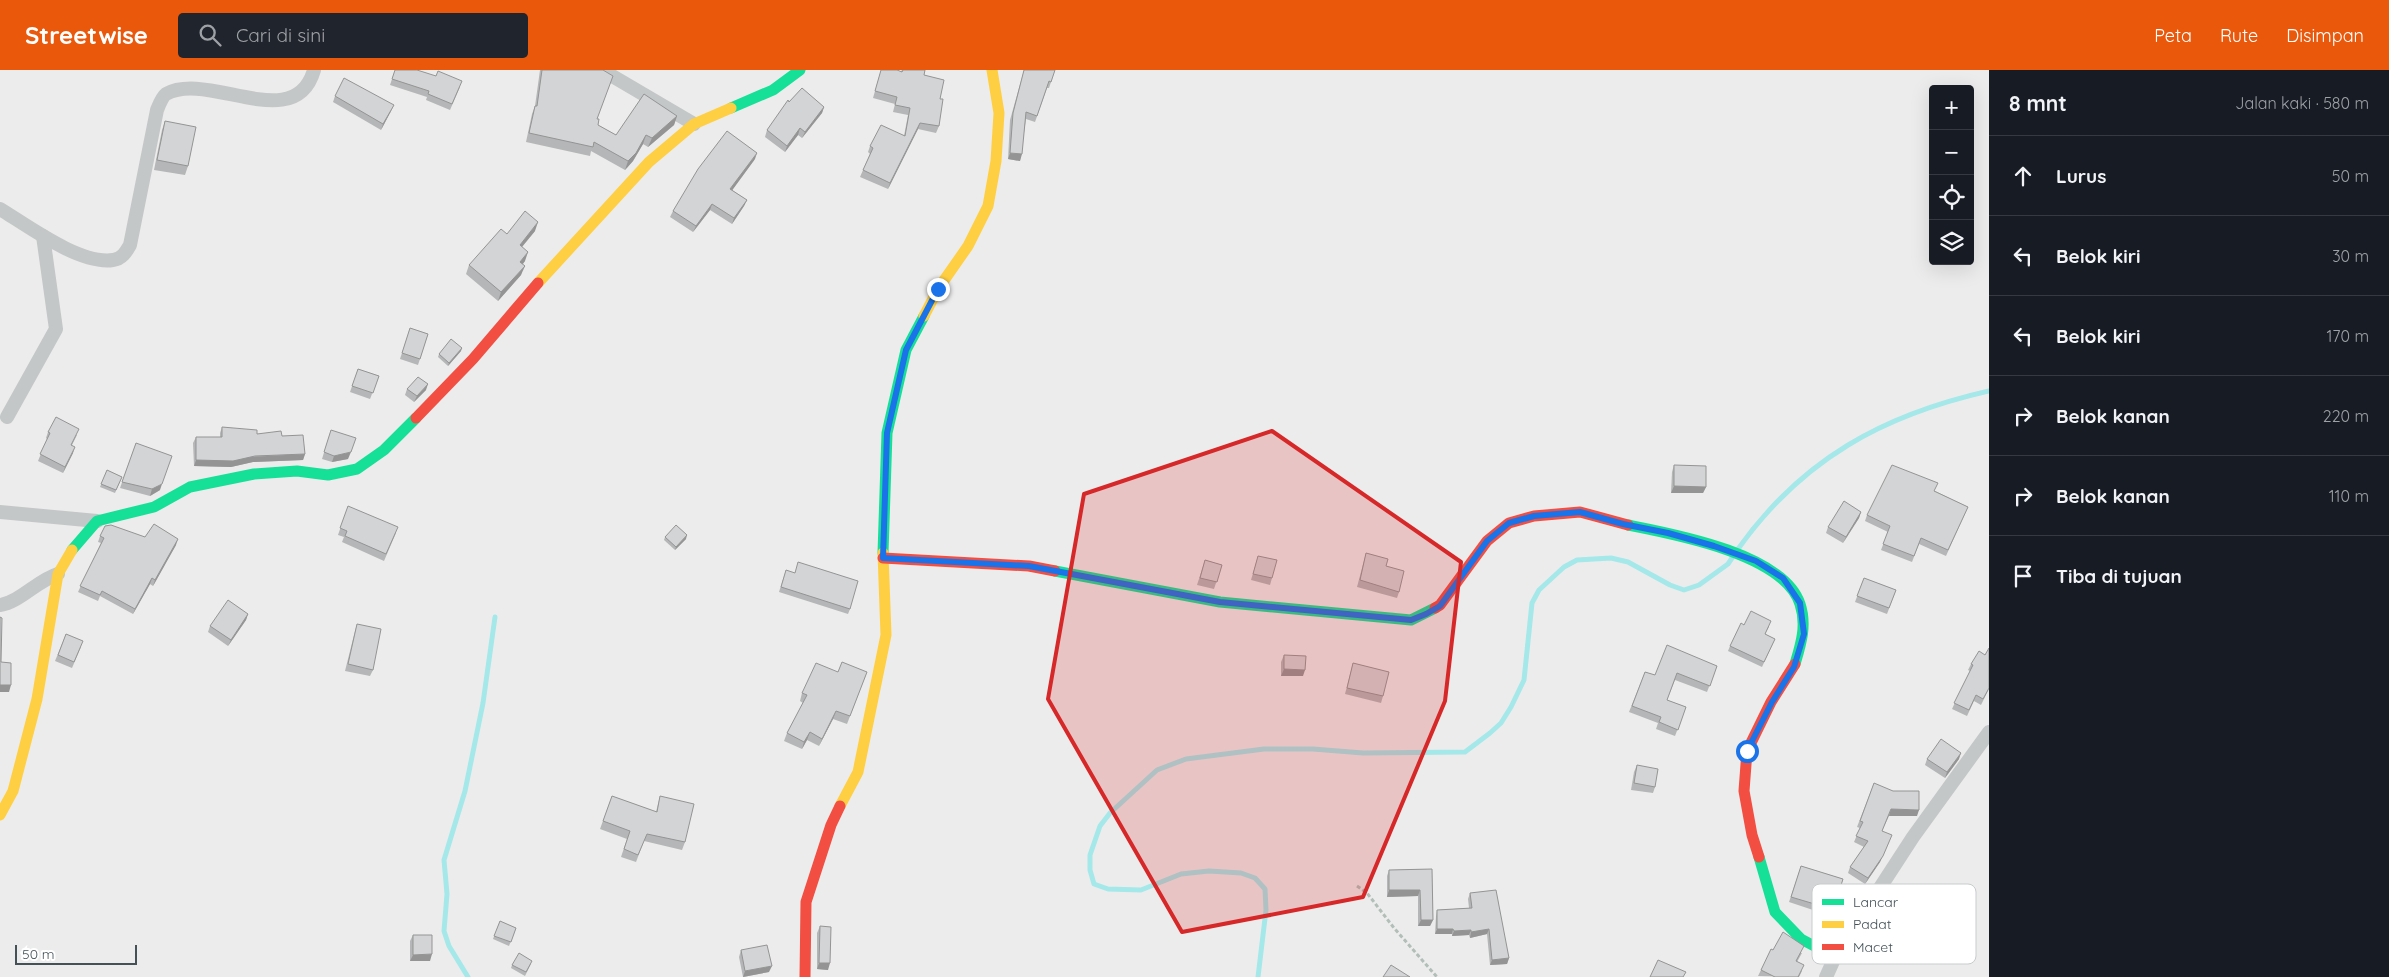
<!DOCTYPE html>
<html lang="id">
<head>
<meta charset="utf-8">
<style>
	:root { --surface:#171b24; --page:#20242c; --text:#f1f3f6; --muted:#9ea1a6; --line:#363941; --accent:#ea580c }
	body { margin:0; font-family:Quicksand,sans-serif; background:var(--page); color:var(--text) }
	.controls { position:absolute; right:15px; top:15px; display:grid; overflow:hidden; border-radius:5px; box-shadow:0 5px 20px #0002 }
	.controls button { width:45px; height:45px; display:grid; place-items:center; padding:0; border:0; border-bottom:1px solid var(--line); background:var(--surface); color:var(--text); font:25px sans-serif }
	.scale { position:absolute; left:15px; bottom:12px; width:122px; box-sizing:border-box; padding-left:5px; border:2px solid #445258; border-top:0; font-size:14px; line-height:18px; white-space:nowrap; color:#445258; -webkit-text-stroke:4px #fff; paint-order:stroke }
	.stop { position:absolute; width:15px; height:15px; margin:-11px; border:4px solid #1a73e8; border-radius:50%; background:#fff }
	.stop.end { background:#1a73e8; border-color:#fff; box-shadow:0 1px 5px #0008 }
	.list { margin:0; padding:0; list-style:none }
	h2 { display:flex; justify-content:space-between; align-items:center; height:65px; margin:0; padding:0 20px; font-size:21px }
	h2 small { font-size:16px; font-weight:400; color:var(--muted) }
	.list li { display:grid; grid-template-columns:32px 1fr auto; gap:15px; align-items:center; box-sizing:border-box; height:80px; padding:0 20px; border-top:1px solid var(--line) }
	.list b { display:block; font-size:19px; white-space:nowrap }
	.list em { font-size:16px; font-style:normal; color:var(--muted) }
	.icon { flex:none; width:28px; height:28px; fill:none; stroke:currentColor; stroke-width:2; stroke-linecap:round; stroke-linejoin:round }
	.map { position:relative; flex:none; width:1989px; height:907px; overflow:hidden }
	header { display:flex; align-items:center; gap:30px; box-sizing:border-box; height:70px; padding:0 25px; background:var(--accent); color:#fff }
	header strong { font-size:24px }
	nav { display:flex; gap:28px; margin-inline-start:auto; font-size:18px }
	.search { width:350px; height:45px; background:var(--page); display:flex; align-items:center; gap:12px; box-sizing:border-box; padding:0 18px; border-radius:5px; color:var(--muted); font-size:19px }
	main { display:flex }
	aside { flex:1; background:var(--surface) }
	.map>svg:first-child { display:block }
</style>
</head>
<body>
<header>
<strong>Streetwise</strong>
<div class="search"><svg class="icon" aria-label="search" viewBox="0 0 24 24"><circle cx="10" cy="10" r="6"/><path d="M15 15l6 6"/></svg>Cari di sini</div>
<nav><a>Peta</a><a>Rute</a><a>Disimpan</a></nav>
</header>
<main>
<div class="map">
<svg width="1989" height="907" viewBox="0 0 1989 907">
	<rect width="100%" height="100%" fill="#edecec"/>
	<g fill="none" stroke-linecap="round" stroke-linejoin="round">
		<g stroke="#a5e8ea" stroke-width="5">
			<path d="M1738 479C1802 389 1883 345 1989 321"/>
			<path d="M468 907 449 876 444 861 447 824 444 790 465 721 483 633 495 547"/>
			<path d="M1258 907 1266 840 1265 819 1255 808 1241 803 1209 801 1181 804 1141 820 1108 819 1094 814 1090 800V785L1100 756 1110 743 1157 700 1186 689 1264 679H1313L1363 683 1465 682 1490 663 1501 653 1511 637 1524 610 1532 533 1539 520 1564 497 1577 490 1611 488 1628 492 1670 515 1684 520 1699 515 1728 494 1732 488"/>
		</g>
		<path stroke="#b2bfb9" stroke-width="3" stroke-dasharray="4 2.5" stroke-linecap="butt" d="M1357 816 1367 823 1394 858 1437 907"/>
		<g stroke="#c3c7c8" stroke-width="14">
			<path d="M602 0 694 54"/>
			<path d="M0 139C28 156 80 195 113 190 122 189 126 182 130 175L157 40C159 35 162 27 166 24 208 0 295 66 314 0"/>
			<path d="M7 347 56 259 43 166"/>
			<path d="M0 442 97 451"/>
			<path d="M0 535C20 532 38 510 58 504"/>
			<path d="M1826 907 1835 887 1913 767 1989 662"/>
		</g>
		<g stroke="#16e098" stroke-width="11">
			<path d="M731 38 773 20 800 0"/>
			<path d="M1628 455C1674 464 1784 484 1800 534 1807 555 1801 574 1795 594"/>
			<path d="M72 480 97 451 154 437 190 417 254 404 297 401 328 405 357 399 384 380 416 348"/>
			<path d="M883 483 887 363 906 280 924 246"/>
			<path d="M1055 501 1220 532 1411 550 1435 538"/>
			<path d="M1759 787 1775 842 1801 869 1835 887"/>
		</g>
		<g stroke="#ffcf43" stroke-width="11">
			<path d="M538 213 649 92 694 54 731 38"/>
			<path d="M924 246 938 219 968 176 988 136 996 91 999 43 992 0"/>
			<path d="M840 736 858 702 886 565 883 483"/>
			<path d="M0 745 13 721 37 629 58 504 72 480"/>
		</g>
		<g stroke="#f24e42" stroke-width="11">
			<path d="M416 348 473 289 538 213"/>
			<path d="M883 488 1029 496 1055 501"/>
			<path d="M1435 538 1440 535 1487 471 1509 453 1534 446 1580 442 1628 455"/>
			<path d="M1759 787 1752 765 1744 721 1747 681 1771 632 1795 594"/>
			<path d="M805 907 806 832 831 755 840 736"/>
		</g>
	</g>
	<g fill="#b5b6b7">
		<path d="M395 0 460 17 450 40 426 30 427 27 390 15Z"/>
		<path d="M540 0H603L597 49 598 55 616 65 677 46 674 55 648 77 643 74 633 91 625 100 591 81 590 86 526 72 532 44 535 36Z"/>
		<path d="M881 0 901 1 902 0H925L924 5 940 29 939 56 936 63 918 59 888 119 860 107 870 84 868 82 870 76 904 66 908 45 893 42 895 34 873 28Z"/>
		<path d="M1024 0H1055L1049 18H1047L1035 52 1026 49 1020 91 1008 89 1010 50Z"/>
		<path d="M335 26 391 41 381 60 333 32Z"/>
		<path d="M789 32 824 37 822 43 802 68 798 65 785 82 765 67 767 60Z"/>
		<path d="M165 51 188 96 185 105 154 100 162 60Z"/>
		<path d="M755 89 732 120 747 130 744 136 732 154 710 140 693 162 670 147 673 141Z"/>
		<path d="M535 161 522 177 525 191 523 194 521 205 498 231 466 204 469 195 507 164Z"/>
		<path d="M410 258 428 264 418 295 400 289Z"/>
		<path d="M461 281 448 296 438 287 439 284Z"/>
		<path d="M358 299 379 306 370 329 350 322Z"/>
		<path d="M407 319 426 320 414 332 405 325Z"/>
		<path d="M222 357 257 364 282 366 305 384 303 390 253 392 231 397 194 396 193 373 196 367H220V363Z"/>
		<path d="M331 360 348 389 332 392 322 389Z"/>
		<path d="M48 362 77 365 72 375 73 383 63 403 38 391 47 369 46 368Z"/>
		<path d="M136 373 160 420 150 426 120 418Z"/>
		<path d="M1674 395 1706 417 1703 423H1671L1672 402Z"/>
		<path d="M107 400 122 407 115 423 100 417Z"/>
		<path d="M1935 421 1968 437 1946 486 1919 474 1912 492 1881 480 1888 462 1865 451 1867 445Z"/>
		<path d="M348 436 396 463 384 491 342 472 344 467 338 465Z"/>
		<path d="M1861 442 1859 448 1843 473 1826 463 1828 457Z"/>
		<path d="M100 466 145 467 176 475 153 516 150 514 133 544 100 526 98 531 78 522 101 473 98 472Z"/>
		<path d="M665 467 686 469 675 480 664 470Z"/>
		<path d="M1366 483 1386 496 1399 522 1397 528 1357 517Z"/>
		<path d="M1258 486 1272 508 1270 515 1251 510Z"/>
		<path d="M1205 490 1222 495 1214 519 1197 515Z"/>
		<path d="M786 500 850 539 848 544 779 522Z"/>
		<path d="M1864 508 1896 520 1887 544 1855 532Z"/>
		<path d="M248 544 246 550 228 576 208 562 210 556Z"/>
		<path d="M357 554 373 600 370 606 345 601 355 561Z"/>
		<path d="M1744 555 1769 557 1765 564 1775 569 1762 597 1728 581 1730 576Z"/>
		<path d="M66 564 81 577 72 598 55 591Z"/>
		<path d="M1989 578V619L1981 635 1974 631 1967 646 1952 639 1970 601 1968 600 1971 594 1985 585Z"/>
		<path d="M1284 585 1303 606H1281V592Z"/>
		<path d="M1353 593 1383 626 1381 633 1345 624Z"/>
		<path d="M1717 596 1707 622 1675 610 1667 630 1686 637 1675 666 1656 659 1658 653 1629 642 1645 602 1655 605Z"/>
		<path d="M838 602H867L847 654 833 649 819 676 807 670 802 679 784 671 787 663 803 633 800 631 802 623Z"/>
		<path d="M1927 689H1959L1945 708 1925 695Z"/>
		<path d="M1637 695 1655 717 1653 723 1631 720 1634 702Z"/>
		<path d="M1874 713 1917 746H1889L1882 761 1889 771 1880 792 1865 814 1848 803 1850 797 1864 777 1854 772 1860 758 1857 757Z"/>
		<path d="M612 726 656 742 660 726 685 772 682 780 644 771 636 792 621 787 627 769 600 759Z"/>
		<path d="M1801 796 1843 809 1834 837 1820 832 1816 841 1789 832Z"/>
		<path d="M1432 799 1433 850 1430 856H1418V826L1387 827V806L1389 800Z"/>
		<path d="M1470 823 1509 888 1507 894 1490 895 1487 864 1470 868 1469 865 1452 866V864H1435L1436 846 1437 840 1469 838 1468 829Z"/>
		<path d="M500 851 516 858 509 876 493 869Z"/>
		<path d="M820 856 828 900 817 899V863Z"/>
		<path d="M413 865 430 891H410V871Z"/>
		<path d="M741 880 769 902 743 907 739 887Z"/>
		<path d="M1773 880 1802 883 1797 892 1802 901 1799 907 1758 906 1761 900Z"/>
		<path d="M531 894 525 906 511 898 512 895Z"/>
	</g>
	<g fill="#949495">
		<path d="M394 35 391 41 381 60 383 54Z"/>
		<path d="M824 37 822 43 802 68 805 62Z"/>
		<path d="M677 46 674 55 648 77 652 68Z"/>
		<path d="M920 53 918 59 888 119 890 113Z"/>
		<path d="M800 58 798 65 785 82 787 76Z"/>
		<path d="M646 65 643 74 633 91 625 100 628 91Z"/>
		<path d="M757 83 755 89 728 126 730 119Z"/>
		<path d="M1010 83 1022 84 1020 91 1008 89Z"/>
		<path d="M747 130 744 136 732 154 734 148Z"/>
		<path d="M712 134 710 140 693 162 696 156Z"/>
		<path d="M538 152 535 161 516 184 520 175Z"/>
		<path d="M528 182 525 191 517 201 520 192Z"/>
		<path d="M525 196 521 205 498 231 501 222Z"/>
		<path d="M462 278 461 281 448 296 449 293Z"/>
		<path d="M428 314 426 320 414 332 417 326Z"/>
		<path d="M75 377 73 383 63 403 65 397Z"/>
		<path d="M351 382 348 389 332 392 334 386Z"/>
		<path d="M305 384 303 390 253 392 231 397 194 396 196 390Z"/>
		<path d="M162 414 160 420 150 426 152 419Z"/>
		<path d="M1674 416 1706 417 1703 423H1671Z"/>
		<path d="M1861 442 1859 448 1843 473 1846 467Z"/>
		<path d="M687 465 686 469 675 480 676 477Z"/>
		<path d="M178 469 176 475 153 516 155 510Z"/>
		<path d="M152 508 150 514 133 544 135 539Z"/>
		<path d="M248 544 246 550 228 576 231 570Z"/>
		<path d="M1284 599 1305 600 1303 606H1281Z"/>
		<path d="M0 615H11L9 622H0Z"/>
		<path d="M836 641 833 649 819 676 822 669Z"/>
		<path d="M810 662 807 670 802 679 804 672Z"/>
		<path d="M1961 683 1959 689 1945 708 1947 702Z"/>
		<path d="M1891 739 1919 740 1917 746H1889Z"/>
		<path d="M1889 771 1880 792 1865 814 1868 808Z"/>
		<path d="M1389 820H1420L1418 826 1387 827Z"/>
		<path d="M1421 850H1433L1430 856H1418Z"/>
		<path d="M1437 859H1453L1452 864H1435Z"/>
		<path d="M1489 859 1487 864 1470 868 1471 862Z"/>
		<path d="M1471 860 1469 865 1452 866 1454 861Z"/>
		<path d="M432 884 430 891H410L413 885Z"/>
		<path d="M1509 888 1507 894 1490 895 1492 890Z"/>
		<path d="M819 893H830L828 900 817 899Z"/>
		<path d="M772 896 769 902 743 907 745 901Z"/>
	</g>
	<g fill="#d3d4d5" stroke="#949495">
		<path d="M395 0H417L436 6 438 1 462 11 452 34 428 24 429 21 392 9Z"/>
		<path d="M542 0H603L613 6 597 49H599L598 55 616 65 644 24 677 46 652 68 646 65 636 83 628 91 594 72 593 77 529 63 535 36H537Z"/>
		<path d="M881 0H897L902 2 903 0H925L924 5 944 10 940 29H943L939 56 920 53 890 113 863 100 873 78 870 76 881 55 905 66 910 38 895 35 897 27 875 21Z"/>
		<path d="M1024 0H1055L1051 12 1049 11 1037 46 1026 42 1022 84 1010 83 1013 43Z"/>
		<path d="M344 8 394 35 383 54 335 26Z"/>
		<path d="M802 18 824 37 805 62 800 58 787 76 767 60 788 30 789 32Z"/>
		<path d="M165 51 196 57 188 96 157 90Z"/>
		<path d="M727 61 757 83 730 119 747 130 734 148 712 134 696 156 673 141 698 99Z"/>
		<path d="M525 141 538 152 520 175 528 182 520 192 525 196 501 222 469 195 501 159 507 164Z"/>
		<path d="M410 258 428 264 420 289 402 283Z"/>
		<path d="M451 269 462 278 449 293 439 284Z"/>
		<path d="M358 299 379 306 373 323 352 316Z"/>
		<path d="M418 307 428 314 417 326 407 319Z"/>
		<path d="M56 347 79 359 71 375 75 377 65 397 40 384 50 363 48 362Z"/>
		<path d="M222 357 257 360V364L281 361 282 366 303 365 305 384 255 386 233 391 196 390V367H222Z"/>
		<path d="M331 360 356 368 351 382 334 386 324 382Z"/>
		<path d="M136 373 172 386 162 414 152 419 122 412Z"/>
		<path d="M1674 395 1706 396V417L1674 416Z"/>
		<path d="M1892 395 1938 413 1934 421 1968 437 1948 480 1921 468 1914 486 1883 474 1890 456 1867 445Z"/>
		<path d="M107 400 122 407 116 420 101 414Z"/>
		<path d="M1844 431 1861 442 1846 467 1828 457Z"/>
		<path d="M348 436 398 457 386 484 345 466 347 461 340 458Z"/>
		<path d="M154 454 178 469 155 510 152 508 135 539 102 521 100 525 80 516 104 468 100 466 105 456 111 455 145 467Z"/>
		<path d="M676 455 687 465 676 477 665 467Z"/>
		<path d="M1366 483 1388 489 1386 496 1404 501 1399 522 1360 510Z"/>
		<path d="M1258 486 1277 490 1272 508 1253 504Z"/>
		<path d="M1205 490 1222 495 1217 512 1200 508Z"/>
		<path d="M798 492 858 511 850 539 781 517 786 500 795 503Z"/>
		<path d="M1864 508 1896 520 1889 538 1857 526Z"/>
		<path d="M228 530 248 544 231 570 210 556Z"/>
		<path d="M1751 541 1771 551 1765 564 1775 569 1764 592 1730 576 1741 553 1744 555Z"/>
		<path d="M0 547 2 548 1 592 11 593V615H0Z"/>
		<path d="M357 554 381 559 373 600 348 594Z"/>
		<path d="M66 564 83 571 74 592 58 585Z"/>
		<path d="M1667 575 1717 596 1710 616 1677 603 1667 630 1686 637 1678 660 1659 652 1661 647 1632 636 1645 602 1655 605Z"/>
		<path d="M1989 578V618L1983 629 1976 625 1969 640 1954 633 1973 595 1971 594 1979 581 1985 585Z"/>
		<path d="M1284 585 1306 586 1305 600 1284 599Z"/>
		<path d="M842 592 867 602 850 646 836 641 822 669 810 662 804 672 787 663 807 625 802 623 816 593 838 602Z"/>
		<path d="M1353 593 1389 602 1383 626 1347 618Z"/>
		<path d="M1941 669 1961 683 1947 702 1927 689Z"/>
		<path d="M1637 695 1658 699 1655 717 1634 713Z"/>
		<path d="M1874 713 1893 721H1919V740L1891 739 1882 761 1892 765 1883 786 1868 808 1850 797 1868 771 1856 766 1863 752 1860 751Z"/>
		<path d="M612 726 657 742 660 726 694 734 685 772 647 764 638 785 624 779 630 761 603 751Z"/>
		<path d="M1801 796 1843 809 1836 831 1821 826 1818 835 1791 827Z"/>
		<path d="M1432 799 1433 850H1421L1420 820H1389V800Z"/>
		<path d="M1496 820 1509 888 1492 890 1489 859 1471 862V860L1454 861 1453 859H1437V840L1472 838 1470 823Z"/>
		<path d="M500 851 516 858 511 872 494 866Z"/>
		<path d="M820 856 831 857 830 893H819Z"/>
		<path d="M1783 862 1804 876 1796 891 1804 895 1798 907H1775L1761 900 1771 879 1773 880Z"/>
		<path d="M413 865H432V884L413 885Z"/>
		<path d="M767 875 772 896 745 901 741 880Z"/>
		<path d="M519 883 532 891 526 902 512 895Z"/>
		<path d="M1658 890 1686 902 1683 907H1650Z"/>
		<path d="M1391 895 1410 907H1383Z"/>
	</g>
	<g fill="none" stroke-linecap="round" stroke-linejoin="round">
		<path stroke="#1a73e8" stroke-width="6" d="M938 219 906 280 887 363 883 488 1029 496 1220 532 1411 550 1426 544 1440 536 1487 471 1509 453 1534 446 1580 442 1623 454 1668 463 1714 476 1756 491 1783 508 1800 533 1804 564 1794 597 1772 632 1747 681"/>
	</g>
	<path fill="#d62828" fill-opacity="0.2" stroke="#d62828" stroke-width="4" stroke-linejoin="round" d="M1272 361 1461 492 1445 631 1363 827 1182 862 1048 629 1084 424Z"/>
	<rect x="1812" y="814" width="164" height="80" rx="8" fill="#fff" stroke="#c7cbcd" stroke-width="1"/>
	<rect x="1822" y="829" width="22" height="6" fill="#16e098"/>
	<rect x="1822" y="851" width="22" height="7" fill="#ffcf43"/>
	<rect x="1822" y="874" width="22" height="6" fill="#f24e42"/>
	<g font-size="14" fill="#445258">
		<text x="1853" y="837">Lancar</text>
		<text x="1853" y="859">Padat</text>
		<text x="1853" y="882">Macet</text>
	</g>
</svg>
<div class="controls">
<button>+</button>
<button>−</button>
<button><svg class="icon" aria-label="locate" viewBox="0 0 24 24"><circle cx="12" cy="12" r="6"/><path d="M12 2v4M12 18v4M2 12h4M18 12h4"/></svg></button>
<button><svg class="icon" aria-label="layers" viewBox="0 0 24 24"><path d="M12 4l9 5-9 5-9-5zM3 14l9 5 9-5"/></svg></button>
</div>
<div class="scale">50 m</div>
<div class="stop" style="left:1747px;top:681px"></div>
<div class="stop end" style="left:938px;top:219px"></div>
</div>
<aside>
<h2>8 mnt<small>Jalan kaki · 580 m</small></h2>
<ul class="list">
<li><svg class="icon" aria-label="ahead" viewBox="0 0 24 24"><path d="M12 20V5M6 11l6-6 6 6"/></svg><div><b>Lurus</b></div><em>50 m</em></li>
<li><svg class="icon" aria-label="left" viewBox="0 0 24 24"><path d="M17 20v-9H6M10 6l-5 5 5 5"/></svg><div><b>Belok kiri</b></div><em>30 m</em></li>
<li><svg class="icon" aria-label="left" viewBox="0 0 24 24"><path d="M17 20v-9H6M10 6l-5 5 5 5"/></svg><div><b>Belok kiri</b></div><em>170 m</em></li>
<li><svg class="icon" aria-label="right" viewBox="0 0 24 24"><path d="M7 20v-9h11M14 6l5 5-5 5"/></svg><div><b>Belok kanan</b></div><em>220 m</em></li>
<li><svg class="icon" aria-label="right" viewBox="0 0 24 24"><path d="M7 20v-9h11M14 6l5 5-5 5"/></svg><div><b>Belok kanan</b></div><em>110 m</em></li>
<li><svg class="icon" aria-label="arrive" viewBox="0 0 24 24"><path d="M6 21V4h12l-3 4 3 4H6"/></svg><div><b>Tiba di tujuan</b></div></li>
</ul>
</aside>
</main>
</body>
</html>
